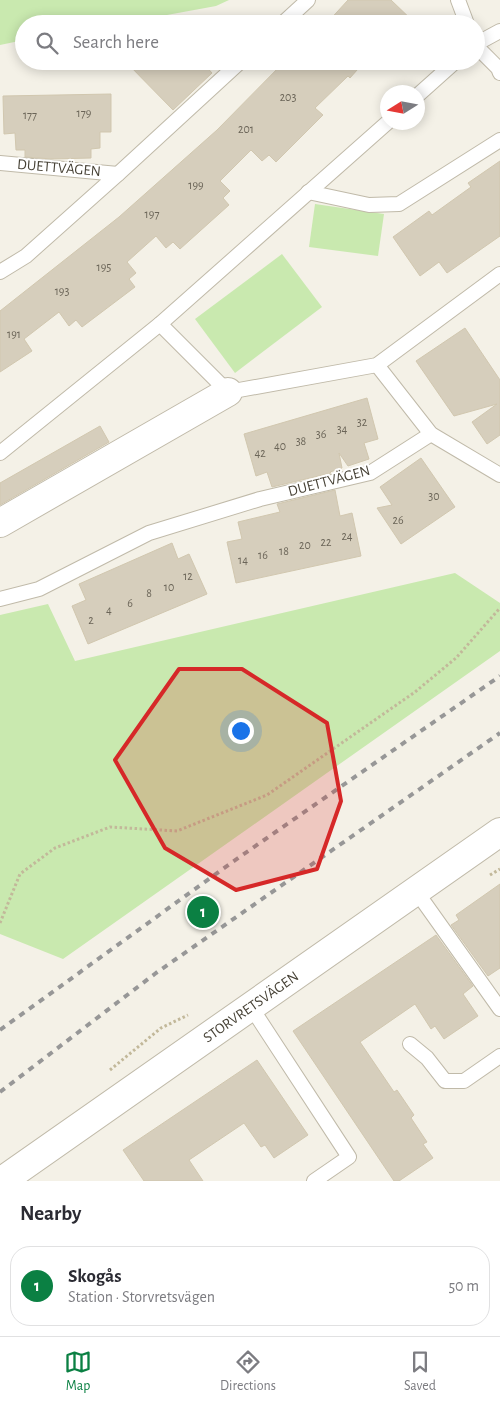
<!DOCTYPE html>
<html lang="en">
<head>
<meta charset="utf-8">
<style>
	:root { --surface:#fff; --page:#f7f7f7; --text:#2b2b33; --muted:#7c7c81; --line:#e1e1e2; --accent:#0b8043 }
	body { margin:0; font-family:"Alegreya Sans",sans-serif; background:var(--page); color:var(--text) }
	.compass { position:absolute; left:380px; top:85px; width:45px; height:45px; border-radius:50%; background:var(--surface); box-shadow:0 2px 12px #0003; rotate:259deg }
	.you { position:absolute; left:240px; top:730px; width:18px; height:18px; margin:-12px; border:4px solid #fff; border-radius:50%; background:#1a73e8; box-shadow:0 0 0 8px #1a73e833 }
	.badge { display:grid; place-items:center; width:32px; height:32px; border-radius:50%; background:var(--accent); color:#fff; font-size:16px; font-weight:700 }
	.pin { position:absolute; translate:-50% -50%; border:2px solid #fff; box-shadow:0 1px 5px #0006 }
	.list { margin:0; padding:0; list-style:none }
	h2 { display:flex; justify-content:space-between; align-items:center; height:65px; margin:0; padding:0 20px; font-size:21px }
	h2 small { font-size:16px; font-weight:400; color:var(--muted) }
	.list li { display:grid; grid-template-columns:32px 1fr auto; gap:15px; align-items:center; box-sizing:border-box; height:80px; margin:0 10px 10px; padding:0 10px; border:1px solid var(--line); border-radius:20px }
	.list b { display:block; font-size:19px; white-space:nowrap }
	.list p { margin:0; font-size:16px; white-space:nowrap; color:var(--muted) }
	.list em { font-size:16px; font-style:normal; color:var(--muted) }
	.icon { flex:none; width:28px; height:28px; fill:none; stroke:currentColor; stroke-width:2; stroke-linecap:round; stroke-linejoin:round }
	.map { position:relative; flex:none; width:500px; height:1181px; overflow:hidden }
	.search { position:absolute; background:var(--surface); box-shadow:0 2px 12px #0003; left:15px; right:15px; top:15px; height:55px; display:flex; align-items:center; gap:12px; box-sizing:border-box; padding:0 18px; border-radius:28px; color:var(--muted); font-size:19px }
	.sheet { height:155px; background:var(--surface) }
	nav { display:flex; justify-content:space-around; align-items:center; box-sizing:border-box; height:70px; border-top:1px solid var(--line); background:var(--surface); font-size:14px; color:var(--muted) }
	nav a { display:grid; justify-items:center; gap:2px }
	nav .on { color:var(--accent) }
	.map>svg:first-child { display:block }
</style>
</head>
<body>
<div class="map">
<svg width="500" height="1181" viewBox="0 0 500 1181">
	<rect width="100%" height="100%" fill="#f4f1e7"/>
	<g fill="#c9e9af">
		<path d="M0 0H229L216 6 118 24H24V40L0 45Z"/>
		<path d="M315 204 384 214 378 256 309 247Z"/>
		<path d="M282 254 322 307 235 373 195 319Z"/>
		<path d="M455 573 500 603V651L63 959 0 934V615L48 604 75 661Z"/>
	</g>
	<g fill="#d6cebc" stroke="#d1c7af">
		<path d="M348 0H391L416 24H326Z"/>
		<path d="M125 61H201L212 73 173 110Z"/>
		<path d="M285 61H365L350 78 348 76 315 108 323 115 276 162 269 155 262 161 251 150 220 181 230 191 223 198 229 205 180 249 173 242 166 248 156 236 127 262 136 273 129 279 135 287 82 327 76 320 69 326 59 312 24 339 32 351 0 372V311L119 217 217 130Z"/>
		<path d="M111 94V132H100V148L91 149V158L52 159 25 157V150H16L15 133 4 134 3 96Z"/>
		<path d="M500 161V236L447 273 439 262 420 276 393 237 429 211 432 215 471 187 468 183Z"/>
		<path d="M465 328 500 380V435L487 444 472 422 497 404 454 416 416 361Z"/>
		<path d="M367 398 378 439 364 443 369 459 348 466 339 453 342 468 330 472 331 473 272 487 267 472 256 476 244 434Z"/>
		<path d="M100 426 109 442 0 505V483Z"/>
		<path d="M421 458 455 507 401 544 377 508 392 505 380 487Z"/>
		<path d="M335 490 340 516 352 513 361 556 236 583 227 542 242 539 238 522 280 512 277 504Z"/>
		<path d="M172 543 178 559 189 554 207 594 88 644 72 606 86 600 79 584Z"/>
		<path d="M500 884V968L488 976 451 925 459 920 456 915Z"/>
		<path d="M436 935 473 986 463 994 478 1016 444 1039 435 1026 431 1029 415 1004 360 1042 394 1092 397 1090 414 1115 411 1118 427 1142 423 1144 433 1158 399 1181H394L293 1031Z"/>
		<path d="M257 1060 308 1135 274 1158 265 1145 261 1147 244 1123 189 1160 203 1181H144L123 1150Z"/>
	</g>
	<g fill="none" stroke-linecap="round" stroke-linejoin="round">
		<g stroke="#c0baa9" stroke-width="16">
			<g id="lane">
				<path d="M458 0 467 24"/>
				<path d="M282 24 308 0"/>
				<path d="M476 44 500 31"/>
				<path d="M476 46 498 68 500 73"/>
				<path d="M418 95 456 61"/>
				<path d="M0 163 118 174 26 256 0 272"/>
				<path d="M118 174 241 61"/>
				<path d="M308 192 369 205 399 204 500 140"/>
				<path d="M160 324 228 392 377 365 500 274"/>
				<path d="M377 365 431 434 500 475"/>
				<path d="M0 453 160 324 388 122"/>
				<path d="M0 599 39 589 149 533 260 499 370 473 431 434"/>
				<path d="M416 891 500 1009"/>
				<path d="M251 1007 349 1157 314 1181"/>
				<path d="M410 1044 427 1058 445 1081H464L500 1056"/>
			</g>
		</g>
		<g stroke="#c0baa9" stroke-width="30">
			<g id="street">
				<path d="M0 523 228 392"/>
				<path d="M2 1181 500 832"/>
			</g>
		</g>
		<g stroke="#c2b89a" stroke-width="3" stroke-dasharray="2.5 2.5" stroke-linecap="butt">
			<path d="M490 875 500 869"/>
			<path d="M0 923 20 874 55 848 110 827 177 831 267 795 415 692 456 658 500 608"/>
			<path d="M110 1070 161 1028 188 1015"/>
		</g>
		<use href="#lane" stroke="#fff" stroke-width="14"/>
		<use href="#street" stroke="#fff" stroke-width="28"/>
		<g stroke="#979797" stroke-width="4" stroke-dasharray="6 6" stroke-linecap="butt">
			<path d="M0 1030 231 863 500 676"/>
			<path d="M0 1092 156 973 500 733"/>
		</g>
	</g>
	<path fill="#d62828" fill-opacity="0.2" stroke="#d62828" stroke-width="4" stroke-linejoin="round" d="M179 669H242L327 723 341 801 317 869 236 890 165 848 115 760Z"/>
	<g text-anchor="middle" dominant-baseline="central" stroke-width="4" stroke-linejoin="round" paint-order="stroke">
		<g font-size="12" fill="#6b6558">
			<text x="288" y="97">203</text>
			<text x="84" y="113">179</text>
			<text x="30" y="115">177</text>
			<text x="246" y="129">201</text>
			<text x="196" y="185">199</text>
			<text x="152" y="214">197</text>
			<text x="104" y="267">195</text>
			<text x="62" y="291">193</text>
			<text x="14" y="334">191</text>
			<text x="362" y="422">32</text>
			<text x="342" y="429">34</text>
			<text x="321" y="434">36</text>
			<text x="301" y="441">38</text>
			<text x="280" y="446">40</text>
			<text x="260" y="453">42</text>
			<text x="434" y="496">30</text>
			<text x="398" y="520">26</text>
			<text x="347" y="536">24</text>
			<text x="326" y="542">22</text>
			<text x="305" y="545">20</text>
			<text x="284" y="551">18</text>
			<text x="263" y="555">16</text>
			<text x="243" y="560">14</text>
			<text x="188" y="576">12</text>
			<text x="169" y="587">10</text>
			<text x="149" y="593">8</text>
			<text x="130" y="603">6</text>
			<text x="109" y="610">4</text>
			<text x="91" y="620">2</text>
		</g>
		<g font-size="15" fill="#474236" stroke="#fff">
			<text transform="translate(59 168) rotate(5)">DUETTVÄGEN</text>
			<text transform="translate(329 481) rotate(-15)">DUETTVÄGEN</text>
			<text transform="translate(251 1007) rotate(-35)">STORVRETSVÄGEN</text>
		</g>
	</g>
</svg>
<svg class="compass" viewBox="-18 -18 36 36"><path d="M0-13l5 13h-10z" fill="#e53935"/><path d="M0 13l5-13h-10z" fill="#7c7c81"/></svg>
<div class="you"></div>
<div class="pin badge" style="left:203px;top:912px">1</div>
<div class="search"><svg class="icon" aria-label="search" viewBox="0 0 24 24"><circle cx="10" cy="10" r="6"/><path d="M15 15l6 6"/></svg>Search here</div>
</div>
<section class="sheet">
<h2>Nearby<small></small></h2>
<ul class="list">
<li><span class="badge">1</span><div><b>Skogås</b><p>Station · Storvretsvägen</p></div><em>50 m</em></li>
</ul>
</section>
<nav>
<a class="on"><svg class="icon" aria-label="map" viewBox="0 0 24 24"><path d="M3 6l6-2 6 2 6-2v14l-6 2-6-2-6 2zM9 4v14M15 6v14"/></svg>Map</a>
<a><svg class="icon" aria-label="directions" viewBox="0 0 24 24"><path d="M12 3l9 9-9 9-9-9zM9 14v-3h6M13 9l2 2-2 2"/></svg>Directions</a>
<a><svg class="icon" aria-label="saved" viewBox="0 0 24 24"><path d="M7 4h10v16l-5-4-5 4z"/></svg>Saved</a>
</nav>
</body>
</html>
